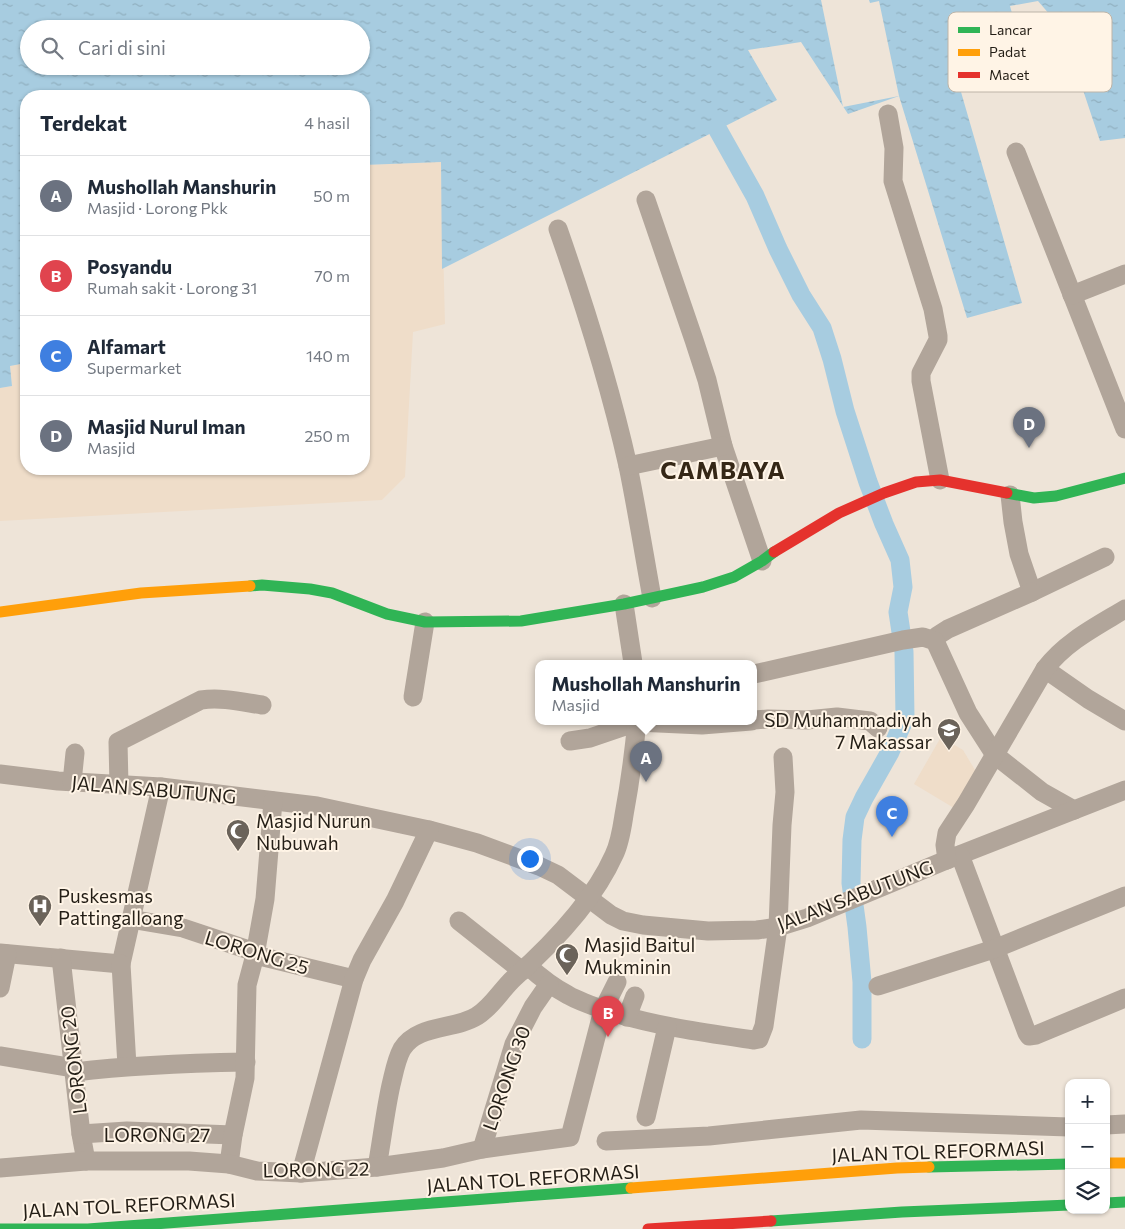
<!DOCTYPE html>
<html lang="id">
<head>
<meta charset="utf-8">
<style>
	:root { --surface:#fff; --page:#f2f2f3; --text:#1f2937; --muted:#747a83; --line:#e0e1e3; --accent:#6b635a }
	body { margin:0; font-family:Commissioner,sans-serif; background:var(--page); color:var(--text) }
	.controls { position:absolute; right:15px; bottom:15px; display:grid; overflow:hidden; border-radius:10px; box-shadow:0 1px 4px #0004 }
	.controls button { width:45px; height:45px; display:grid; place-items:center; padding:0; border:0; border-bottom:1px solid var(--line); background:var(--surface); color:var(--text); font:25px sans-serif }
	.you { position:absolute; left:529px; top:858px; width:18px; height:18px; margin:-12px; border:4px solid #fff; border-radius:50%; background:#1a73e8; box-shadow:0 0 0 8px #1a73e833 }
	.badge { display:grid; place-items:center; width:32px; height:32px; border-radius:50%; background:var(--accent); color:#fff; font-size:16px; font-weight:700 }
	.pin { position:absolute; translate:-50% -41px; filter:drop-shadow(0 1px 2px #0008) }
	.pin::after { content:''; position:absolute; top:26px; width:18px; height:15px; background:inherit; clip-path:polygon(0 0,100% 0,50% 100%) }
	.popup { position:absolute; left:535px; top:660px; width:222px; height:65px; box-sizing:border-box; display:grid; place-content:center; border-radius:10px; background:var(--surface); filter:drop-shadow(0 1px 4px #0005); font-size:16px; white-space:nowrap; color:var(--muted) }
	.popup b { font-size:19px; color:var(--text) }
	.popup::after { content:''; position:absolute; left:50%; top:100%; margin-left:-10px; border:10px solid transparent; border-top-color:var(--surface) }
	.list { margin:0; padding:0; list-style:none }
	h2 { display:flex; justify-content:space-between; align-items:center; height:65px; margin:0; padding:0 20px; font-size:21px }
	h2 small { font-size:16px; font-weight:400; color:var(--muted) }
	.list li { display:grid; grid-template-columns:32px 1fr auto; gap:15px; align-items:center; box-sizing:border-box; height:80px; padding:0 20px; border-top:1px solid var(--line) }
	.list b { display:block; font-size:19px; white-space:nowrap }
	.list p { margin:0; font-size:16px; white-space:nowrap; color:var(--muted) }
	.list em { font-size:16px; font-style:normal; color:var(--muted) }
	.icon { flex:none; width:28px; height:28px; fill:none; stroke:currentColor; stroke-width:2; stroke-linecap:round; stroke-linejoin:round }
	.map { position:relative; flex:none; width:1125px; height:1229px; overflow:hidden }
	.search { position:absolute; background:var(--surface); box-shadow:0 1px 4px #0004; left:20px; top:20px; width:350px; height:55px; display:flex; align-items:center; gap:12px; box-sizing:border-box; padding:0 18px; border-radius:28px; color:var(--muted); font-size:19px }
	.panel { position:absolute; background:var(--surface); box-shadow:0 1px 4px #0004; left:20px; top:90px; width:350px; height:385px; border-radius:20px }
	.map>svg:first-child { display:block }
</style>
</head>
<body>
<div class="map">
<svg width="1125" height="1229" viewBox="0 0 1125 1229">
	<defs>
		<pattern id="water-ripples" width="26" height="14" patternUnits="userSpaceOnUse" patternTransform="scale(1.25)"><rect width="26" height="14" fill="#a7cce0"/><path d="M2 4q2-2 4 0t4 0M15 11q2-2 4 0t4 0" fill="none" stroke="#90afbf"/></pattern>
	</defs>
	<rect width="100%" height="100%" fill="#eee4d8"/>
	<g fill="#efddc9">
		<path d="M441 162 445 324 413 332 405 477 382 500 0 521V388L12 386 10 366 26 363V469H364V165Z"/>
		<path d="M941 737 963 750 978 775 959 811 914 784Z"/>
	</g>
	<path fill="url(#water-ripples)" fill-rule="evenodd" d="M0 0H1125V138L1100 141 1063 30 1038 1 1010 6 1017 31 1013 73 959 85 1022 303 967 318 899 96 848 114 801 42 748 50 777 100 442 269 441 162 364 165V96H26V363L10 366 12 386 0 388ZM29 29H361V66H29Z"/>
	<path fill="#eee4d8" d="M821 0H869L870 3 879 1 899 96 843 107Z"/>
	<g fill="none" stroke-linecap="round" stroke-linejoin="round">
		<path stroke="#a7cce0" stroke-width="19" d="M718 130 755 196 778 249 801 295 822 328 832 359 845 411 868 482 884 524 900 560 903 587 898 612 904 652 905 718 890 752 864 798 855 817 852 840 851 883 857 927 862 982V1039"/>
		<g stroke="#b1a59a" stroke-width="19">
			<path d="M888 114 894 148 893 181 933 309 938 336V340L921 373V381L940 480"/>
			<path d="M1016 152 1125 429"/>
			<path d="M646 200 694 340 707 380 723 446 762 561"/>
			<path d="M558 229C585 306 610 386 628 466 637 510 644 554 652 598"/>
			<path d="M1072 295 1125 274"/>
			<path d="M628 466 723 446"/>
			<path d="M1010 495 1013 522 1019 554 1032 592 1105 557"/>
			<path d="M624 604 633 663"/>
			<path d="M935 641 937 636 948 629 1032 592"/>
			<path d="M1045 669 1088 699 1125 721"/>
			<path d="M754 674 903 640 923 637 935 641 968 713 995 755 1042 792 1074 810"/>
			<path d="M413 697 425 622"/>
			<path d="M754 720 768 719 807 720 837 717 870 721 878 728"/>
			<path d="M570 741 590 738 637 722 702 725 751 721"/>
			<path d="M0 774 58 781 161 787 317 806 429 830 477 843 539 866 558 875 611 915 623 921 643 925 708 931 757 930 778 927 807 918 944 861 1125 790"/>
			<path d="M72 782 75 753"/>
			<path d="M119 785 118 742 201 700C222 697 242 702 262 705"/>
			<path d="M960 855 1027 1033 1029 1036 1036 1035 1125 998"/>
			<path d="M947 860 945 845 947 833 966 804 1045 669C1065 642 1097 626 1125 609"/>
			<path d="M130 919 183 928 249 950 255 955 354 979"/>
			<path d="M459 921 522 971"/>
			<path d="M0 953 121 964 161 787"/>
			<path d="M61 958 81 1134 86 1161"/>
			<path d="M121 964 127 1066"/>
			<path d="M528 966C540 977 553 987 568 995 582 1003 599 1008 614 1013 661 1027 706 1033 754 1040L759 1039 764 1026 778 927 782 825 785 792 783 757"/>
			<path d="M878 986 994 949 1125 896"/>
			<path d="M0 988 7 954"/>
			<path d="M627 1017 635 996"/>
			<path d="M0 1056 74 1068"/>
			<path d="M75 1072C132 1065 188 1063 246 1062"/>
			<path d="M646 1117 667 1027"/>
			<path d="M1106 1125 1125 1124"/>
			<path d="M81 1134 127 1131 233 1135"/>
			<path d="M606 1141 709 1136 861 1120 1069 1127"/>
			<path d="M482 1149 514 1044 533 1007 549 984"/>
			<path d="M229 1164 233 1135 245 1078 247 985 255 955 265 899 273 801"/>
			<path d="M377 1167C382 1140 385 1112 391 1085 394 1073 396 1060 402 1049 417 1024 455 1030 477 1016 492 1007 501 990 514 978 550 946 594 900 614 855 620 843 622 828 624 815 630 783 634 752 637 721"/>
			<path d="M0 1168 86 1161H189L229 1164 257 1171 301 1173 377 1167 443 1158 482 1149 570 1137 603 1010 617 982"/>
			<path d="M301 1173 354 979 362 960 395 901 429 830"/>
		</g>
		<g stroke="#30b455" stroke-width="11">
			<path d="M1007 493 1034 498 1056 496 1125 478"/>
			<path d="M250 586 262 585 310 589 332 593 387 614 425 622 521 621 624 604 703 587 734 577 762 561 774 552"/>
			<path d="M929 1167 1069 1164"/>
			<path d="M1106 1203 1125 1202"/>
			<path d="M771 1221 902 1212 1069 1205"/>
			<path d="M0 1229H88L631 1188"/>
		</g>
		<g stroke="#ff9f0a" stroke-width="11">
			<path d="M0 612 141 593 250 586"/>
			<path d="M1106 1163H1125"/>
			<path d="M631 1188 897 1168 929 1167"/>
		</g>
		<g stroke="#e5322d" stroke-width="11">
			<path d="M774 552 839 513 884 493 916 482 940 480 1007 493"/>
			<path d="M648 1229 771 1221"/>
		</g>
	</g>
	<defs>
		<g id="school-pin" transform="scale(1.25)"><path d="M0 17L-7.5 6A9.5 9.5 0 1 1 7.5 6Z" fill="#6b635a" stroke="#fff4e6"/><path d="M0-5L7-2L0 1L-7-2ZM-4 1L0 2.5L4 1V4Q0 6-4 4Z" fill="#fff"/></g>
		<g id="mosque-pin" transform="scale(1.25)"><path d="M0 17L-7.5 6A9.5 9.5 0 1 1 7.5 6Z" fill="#6b635a" stroke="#fff4e6"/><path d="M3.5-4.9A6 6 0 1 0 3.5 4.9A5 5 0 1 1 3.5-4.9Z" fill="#fff"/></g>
		<g id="hospital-pin" transform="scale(1.25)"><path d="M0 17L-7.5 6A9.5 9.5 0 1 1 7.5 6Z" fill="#6b635a" stroke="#fff4e6"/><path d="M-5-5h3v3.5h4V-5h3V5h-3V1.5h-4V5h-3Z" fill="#fff"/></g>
	</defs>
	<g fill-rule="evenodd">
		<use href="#school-pin" x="949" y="730"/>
		<use href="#mosque-pin" x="238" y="831"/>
		<use href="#hospital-pin" x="40" y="906"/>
		<use href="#mosque-pin" x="567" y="955"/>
	</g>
	<g text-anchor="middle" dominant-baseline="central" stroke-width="4" stroke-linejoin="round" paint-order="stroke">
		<g font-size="19" fill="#241e16" stroke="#fff4e6" text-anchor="start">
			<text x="932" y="719" text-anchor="end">SD Muhammadiyah<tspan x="932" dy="22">7 Makassar</tspan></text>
			<text x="256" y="820">Masjid Nurun<tspan x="256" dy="22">Nubuwah</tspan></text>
			<text x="58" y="895">Puskesmas<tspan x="58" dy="22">Pattingalloang</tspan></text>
			<text x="584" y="944">Masjid Baitul<tspan x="584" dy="22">Mukminin</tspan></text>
		</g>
		<g font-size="19" fill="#241e16" stroke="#fff4e6">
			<text transform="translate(154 789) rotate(5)">JALAN SABUTUNG</text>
			<text transform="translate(855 895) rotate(-21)">JALAN SABUTUNG</text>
			<text transform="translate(257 952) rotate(17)">LORONG 25</text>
			<text transform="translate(73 1060) rotate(-97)">LORONG 20</text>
			<text transform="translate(506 1078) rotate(-71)">LORONG 30</text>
			<text x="157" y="1134">LORONG 27</text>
			<text transform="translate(938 1151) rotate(-2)">JALAN TOL REFORMASI</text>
			<text transform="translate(316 1169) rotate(-1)">LORONG 22</text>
			<text transform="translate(533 1178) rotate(-4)">JALAN TOL REFORMASI</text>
			<text transform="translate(129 1205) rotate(-3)">JALAN TOL REFORMASI</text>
		</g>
		<g font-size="24" font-weight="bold" letter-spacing="1" fill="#352716" stroke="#fff4e6">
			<text x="723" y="469">CAMBAYA</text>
		</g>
	</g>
	<rect x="948" y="12" width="164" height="80" rx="8" fill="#fff4e6" stroke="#bdb4a8" stroke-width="1"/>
	<rect x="958" y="27" width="22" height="6" fill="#30b455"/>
	<rect x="958" y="49" width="22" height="7" fill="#ff9f0a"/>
	<rect x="958" y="72" width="22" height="6" fill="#e5322d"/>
	<g font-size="14" fill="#241e16">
		<text x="989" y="35">Lancar</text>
		<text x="989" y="57">Padat</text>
		<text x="989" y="80">Macet</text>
	</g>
</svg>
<div class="controls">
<button>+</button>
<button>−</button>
<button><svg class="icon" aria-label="layers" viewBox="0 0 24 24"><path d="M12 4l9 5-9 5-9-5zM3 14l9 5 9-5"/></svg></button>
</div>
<div class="you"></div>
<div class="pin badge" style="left:646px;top:782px;background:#6b7280">A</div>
<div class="popup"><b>Mushollah Manshurin</b>Masjid</div>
<div class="pin badge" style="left:608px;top:1037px;background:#e0444e">B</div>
<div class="pin badge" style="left:892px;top:837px;background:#3f7fe0">C</div>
<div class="pin badge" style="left:1029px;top:448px;background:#6b7280">D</div>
<div class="search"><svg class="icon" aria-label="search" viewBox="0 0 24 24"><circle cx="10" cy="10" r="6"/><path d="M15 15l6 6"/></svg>Cari di sini</div>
<section class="panel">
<h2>Terdekat<small>4 hasil</small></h2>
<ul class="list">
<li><span class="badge" style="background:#6b7280">A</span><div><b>Mushollah Manshurin</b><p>Masjid · Lorong Pkk</p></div><em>50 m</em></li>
<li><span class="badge" style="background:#e0444e">B</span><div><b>Posyandu</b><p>Rumah sakit · Lorong 31</p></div><em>70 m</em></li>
<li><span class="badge" style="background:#3f7fe0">C</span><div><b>Alfamart</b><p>Supermarket</p></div><em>140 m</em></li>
<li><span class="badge" style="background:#6b7280">D</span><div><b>Masjid Nurul Iman</b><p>Masjid</p></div><em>250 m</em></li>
</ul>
</section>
</div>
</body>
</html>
